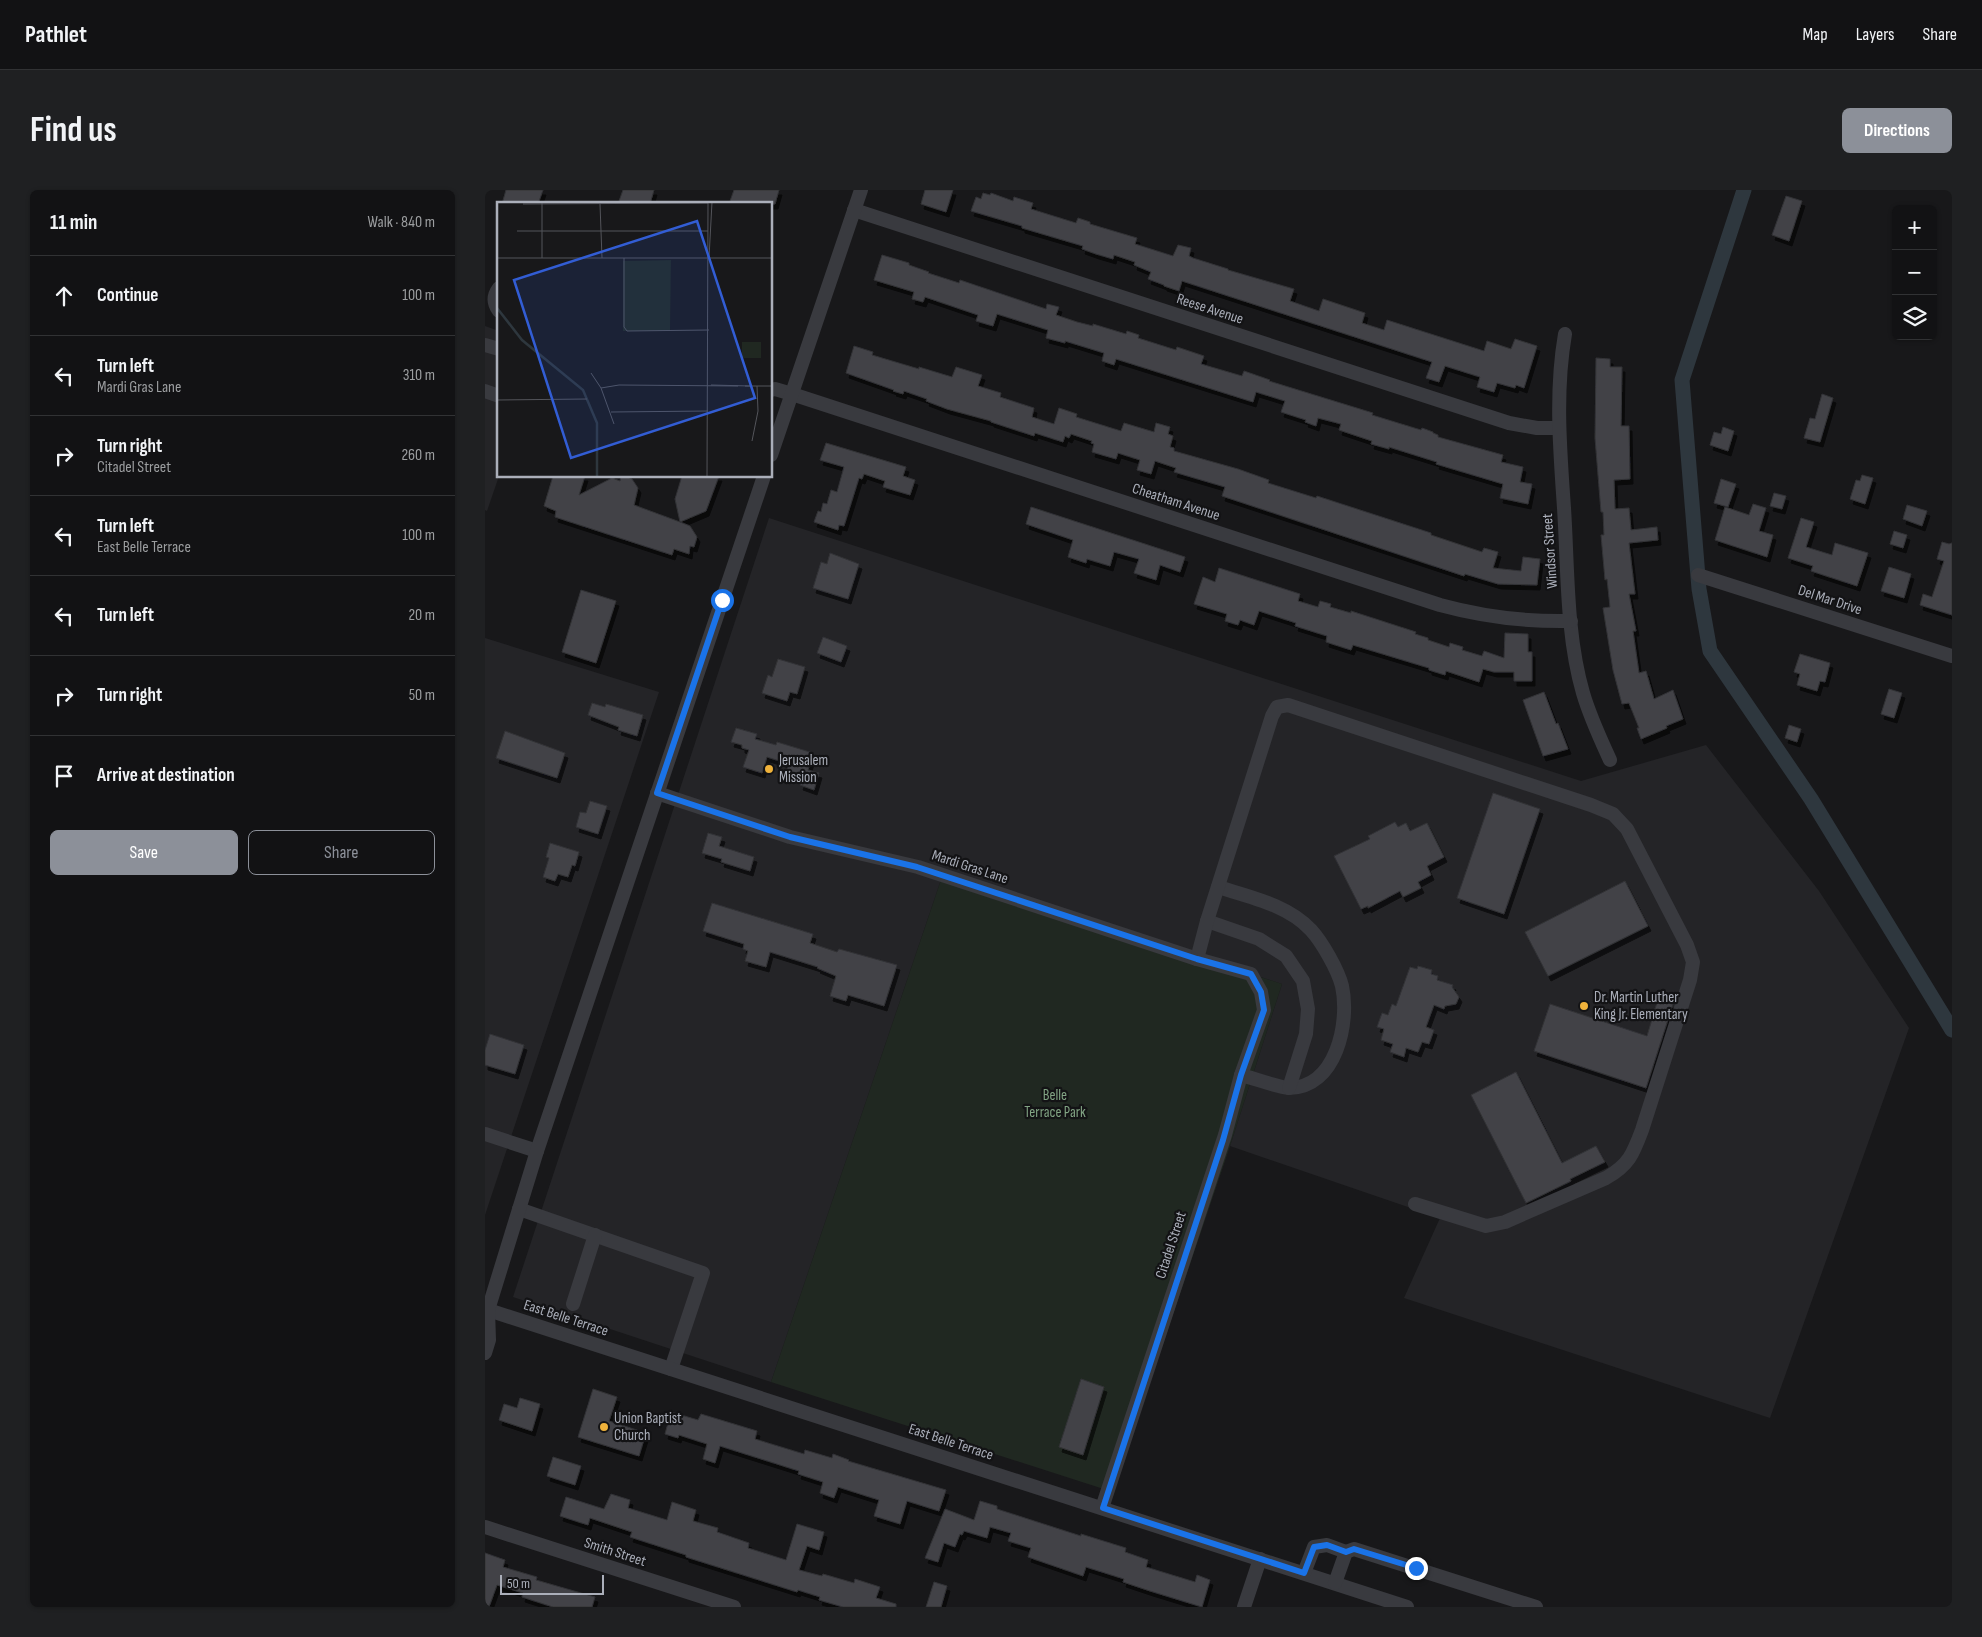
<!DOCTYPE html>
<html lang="en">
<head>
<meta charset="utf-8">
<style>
	:root { --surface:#121214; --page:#1f2022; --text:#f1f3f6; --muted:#9c9ea0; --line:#313234; --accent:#8c9099 }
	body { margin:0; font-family:"Sofia Sans Condensed",sans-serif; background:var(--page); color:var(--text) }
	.controls { position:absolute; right:15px; top:15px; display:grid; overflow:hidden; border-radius:8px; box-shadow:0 1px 4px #0004 }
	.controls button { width:45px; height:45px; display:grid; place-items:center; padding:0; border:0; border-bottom:1px solid var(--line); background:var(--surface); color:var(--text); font:25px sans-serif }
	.scale { position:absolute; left:15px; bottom:12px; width:104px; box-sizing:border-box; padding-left:5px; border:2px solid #abafba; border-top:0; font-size:14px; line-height:18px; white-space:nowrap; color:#abafba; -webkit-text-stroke:4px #131315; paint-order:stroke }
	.stop { position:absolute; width:15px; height:15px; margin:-11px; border:4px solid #1a73e8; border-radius:50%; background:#fff }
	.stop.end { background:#1a73e8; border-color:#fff; box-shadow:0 1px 5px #0008 }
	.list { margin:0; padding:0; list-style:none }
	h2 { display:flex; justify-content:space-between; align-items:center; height:65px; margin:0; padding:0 20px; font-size:21px }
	h2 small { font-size:16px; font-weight:400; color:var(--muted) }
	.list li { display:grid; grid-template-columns:32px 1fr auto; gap:15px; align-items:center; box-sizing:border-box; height:80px; padding:0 20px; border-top:1px solid var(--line) }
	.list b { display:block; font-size:19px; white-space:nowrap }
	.list p { margin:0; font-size:16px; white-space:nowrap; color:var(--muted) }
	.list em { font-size:16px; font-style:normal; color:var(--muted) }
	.actions { display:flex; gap:10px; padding:15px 20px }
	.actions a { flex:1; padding:11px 0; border:1px solid var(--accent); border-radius:8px; text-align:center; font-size:18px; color:var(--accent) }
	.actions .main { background:var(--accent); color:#fff }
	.icon { flex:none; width:28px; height:28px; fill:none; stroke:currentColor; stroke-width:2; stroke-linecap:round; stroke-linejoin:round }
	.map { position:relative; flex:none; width:1467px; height:1417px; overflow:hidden; border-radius:8px }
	header { display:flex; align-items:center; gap:30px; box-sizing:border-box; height:70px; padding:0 25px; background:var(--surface); border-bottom:1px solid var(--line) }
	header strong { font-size:24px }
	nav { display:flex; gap:28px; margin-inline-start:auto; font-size:18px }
	.intro { display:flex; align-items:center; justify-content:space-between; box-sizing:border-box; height:120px; padding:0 30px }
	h1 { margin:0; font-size:35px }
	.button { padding:12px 22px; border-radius:8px; background:var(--accent); color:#fff; font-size:18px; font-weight:700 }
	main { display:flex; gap:30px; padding:0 30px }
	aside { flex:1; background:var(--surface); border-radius:8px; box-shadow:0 1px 4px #0004 }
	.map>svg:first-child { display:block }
</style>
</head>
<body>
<header>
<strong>Pathlet</strong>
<nav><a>Map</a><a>Layers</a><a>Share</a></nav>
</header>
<div class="intro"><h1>Find us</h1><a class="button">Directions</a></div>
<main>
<aside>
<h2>11 min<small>Walk · 840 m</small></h2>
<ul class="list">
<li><svg class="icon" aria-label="ahead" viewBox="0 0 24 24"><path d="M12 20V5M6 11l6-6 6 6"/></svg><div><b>Continue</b></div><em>100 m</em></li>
<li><svg class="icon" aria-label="left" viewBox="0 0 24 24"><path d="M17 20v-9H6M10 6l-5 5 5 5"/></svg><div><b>Turn left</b><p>Mardi Gras Lane</p></div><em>310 m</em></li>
<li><svg class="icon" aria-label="right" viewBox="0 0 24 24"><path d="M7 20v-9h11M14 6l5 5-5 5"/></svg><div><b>Turn right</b><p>Citadel Street</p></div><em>260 m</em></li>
<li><svg class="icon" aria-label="left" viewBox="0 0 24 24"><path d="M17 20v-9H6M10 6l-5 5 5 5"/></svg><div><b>Turn left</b><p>East Belle Terrace</p></div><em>100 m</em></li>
<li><svg class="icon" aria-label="left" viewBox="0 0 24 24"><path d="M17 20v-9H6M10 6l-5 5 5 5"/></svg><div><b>Turn left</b></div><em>20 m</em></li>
<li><svg class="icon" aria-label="right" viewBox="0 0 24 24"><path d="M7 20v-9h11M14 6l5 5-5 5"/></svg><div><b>Turn right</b></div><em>50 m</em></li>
<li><svg class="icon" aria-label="arrive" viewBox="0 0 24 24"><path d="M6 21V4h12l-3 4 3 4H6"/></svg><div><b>Arrive at destination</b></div></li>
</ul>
<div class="actions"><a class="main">Save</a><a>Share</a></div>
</aside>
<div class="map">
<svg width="1467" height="1417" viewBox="0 0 1467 1417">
	<defs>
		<filter id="shadow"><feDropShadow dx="3" dy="5" stdDeviation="0" flood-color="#0009"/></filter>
	</defs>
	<rect width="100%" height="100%" fill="#18181a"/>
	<g fill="#242427">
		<path d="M0 136 14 141V286L2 321 0 320Z"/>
		<path d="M284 328 1096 591 1221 555 1334 701 1424 838 1285 1228 919 1108 955 1028 745 956 797 794 458 684 286 1192 28 1107Z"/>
		<path d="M0 448 174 502 0 1025Z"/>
	</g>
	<path fill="#202821" d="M458 684 797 794 745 956 628 1302 286 1192Z"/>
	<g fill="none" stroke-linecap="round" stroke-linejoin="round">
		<path stroke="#2e373e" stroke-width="15" d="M1259 0 1197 190 1214 399 1225 461 1326 609 1467 840"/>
	</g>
	<g fill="#424347" stroke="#323236" filter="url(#shadow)">
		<path d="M21 0H58L53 14H17Z"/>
		<path d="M138 0H169L165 14H133Z"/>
		<path d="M249 0H294L290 14H244Z"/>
		<path d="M440 0H468L461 22 436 14Z"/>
		<path d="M498 3 505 5 506 3 528 11 529 7 548 13 546 19 591 33 593 28 605 32V34L652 48 650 54 688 66 693 55 706 58 704 66 708 68 743 79V80L809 99 805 111 834 121 838 109 880 123 877 133 899 140 902 130 999 161 1002 151 1026 159 1030 149 1052 156 1039 198 1031 195 1030 198 1012 193 1009 202 992 197 995 187 960 176 954 192 941 188 947 172 697 91 694 101 679 96V95L663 89 666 82 649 75 650 72 629 65 628 69 611 64 597 59 598 56 537 38V36L486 21 491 7 496 9Z"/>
		<path d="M1301 6 1317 11 1304 51 1287 45Z"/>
		<path d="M397 65 424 73V75L444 82 443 83 474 93 475 90 561 119 562 114 574 117 571 125 592 132 608 136V134L641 144 642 141 654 145 653 148 691 160 692 157 719 166 716 174 757 186 759 181 785 190 784 191 888 223 887 225 936 240 937 238 948 242V243L953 245V247L1018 265 1016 272 1038 277 1035 292 1047 294 1043 314 1015 308 1018 294 951 274 952 272 904 257V259L886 254 887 251 854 240 856 234 833 228 831 236 820 232 821 230 796 222 800 211 771 202 768 212 631 169 629 175 617 171 619 163 580 151V153L561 148 563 140 512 124 508 136 491 131 493 125 440 107 438 112 427 109 429 102 389 90Z"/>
		<path d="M369 156 388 162 387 165 434 179V177L467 187 471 177 497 185 493 196 516 203 515 207 549 218 547 227 569 234 574 218 592 224 591 227 636 241 639 233 669 242 671 233 685 237 683 244 688 246 685 257 689 258V261L753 279 784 290 783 293 831 308 832 306 946 343V345L997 362 999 358 1013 362 1008 378 1036 381 1038 367 1055 369 1052 395 1013 394 980 384 979 386 737 306 740 297 689 282 691 278 670 271 666 284 652 280 655 270 633 263 631 269 607 262 609 254 606 253 607 251 586 244 584 248 580 246 578 252 550 243 549 246 506 232V231L462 219 441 211 442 209 419 201 418 204 408 201 409 200 361 183Z"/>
		<path d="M1111 168 1125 169V177H1137L1136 236H1144L1145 289 1129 290 1130 319 1144 318 1146 340 1172 337 1173 350 1144 353 1150 404H1144L1151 441H1148L1154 483 1161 481 1169 509 1188 500 1198 529 1181 536 1182 538 1156 549 1152 538H1154L1144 513 1137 514 1128 480 1118 418 1125 417 1122 389 1120 390 1116 345H1119L1118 322H1116L1110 248Z"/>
		<path d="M1337 204 1348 208 1335 252 1319 248 1325 228 1330 229Z"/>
		<path d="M1238 237 1249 241 1243 261 1225 255 1229 242 1236 244Z"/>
		<path d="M341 253 421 277 418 286 430 290 425 305 398 297 400 291 379 284 377 289 374 288 359 336 354 335 353 340 329 332 333 321 336 322 338 313 342 314 346 300 352 302 359 277 335 270Z"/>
		<path d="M1377 285 1388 288 1380 314 1365 309 1371 290 1375 291Z"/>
		<path d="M68 286H100L94 305 127 288 135 291 136 286H140L147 289 153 298 149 315 195 332 190 309 197 286H234L221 321 195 332 205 336 212 347 209 357 205 356 204 364 189 359 187 365 70 327 71 321 59 316Z"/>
		<path d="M1236 289 1251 294 1243 317 1229 313Z"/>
		<path d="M1289 303 1301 306 1297 319 1285 316Z"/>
		<path d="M1268 314 1281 318 1274 341 1288 345 1282 367 1230 350 1240 317 1264 325Z"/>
		<path d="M1422 315 1442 321 1437 336 1418 329Z"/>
		<path d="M546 317 700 367 695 382 675 375 671 390 649 383 654 369 629 362 625 376 602 369 601 373 583 367 588 350 541 334Z"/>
		<path d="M1316 328 1329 332 1321 357 1347 365 1350 353 1383 363 1372 396 1326 381 1328 376 1303 368Z"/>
		<path d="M1409 341 1422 345 1418 358 1405 354Z"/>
		<path d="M1457 352 1464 354 1467 353V425L1435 415 1438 404 1447 407 1459 371 1452 369Z"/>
		<path d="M345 363 374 374 363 409 328 398 336 372 342 374Z"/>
		<path d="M1404 377 1426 384 1419 408 1396 401Z"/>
		<path d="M734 378 815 404 813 411 833 417 835 411 846 414 845 417 866 423V421L931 442 930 444 943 448V450L964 457 965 453 978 457 977 460 997 466 999 461 1019 468 1020 443 1043 444V462H1047V491H1029V482H1009L998 479 994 492 961 481 960 485 944 480V478L868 455 866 460 841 452 842 446 810 436 811 433 774 421 769 435 755 430 753 435 740 431 742 424 709 414 718 387 730 392Z"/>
		<path d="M96 400 131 411 111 473 77 462Z"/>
		<path d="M338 447 362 456 356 472 332 463Z"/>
		<path d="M1315 464 1345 473 1340 492 1335 491 1332 501 1312 495 1315 484 1309 482Z"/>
		<path d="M293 469 320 477 312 504 305 502 302 511 277 503 283 485 287 487Z"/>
		<path d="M1404 499 1417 503 1409 528 1396 524Z"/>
		<path d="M1059 502 1071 534 1073 533 1083 559 1058 566 1038 510Z"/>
		<path d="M107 513 120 517 121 514 158 525 152 546 133 540 134 537 103 525Z"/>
		<path d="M1304 535 1316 539 1312 552 1300 548Z"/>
		<path d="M251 538 272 544 270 549 291 555 292 552 328 563 323 580 334 583 329 600 315 595 317 590 301 585 304 574 282 567 277 583 258 577 264 560 257 558V555L246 552Z"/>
		<path d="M20 541 80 563 72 588 11 568Z"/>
		<path d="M1008 603 1055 619 1019 724 972 708Z"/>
		<path d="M105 611 122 616 113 644 91 637 95 622 101 623Z"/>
		<path d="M910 632 913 637 921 633 925 641 942 633 959 667 942 676 946 685 933 692 936 698 918 707 915 701 883 718V716L876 719 849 666 885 649 883 646Z"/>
		<path d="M223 643 237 647 234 656 269 667 265 681 236 672 237 669 217 663Z"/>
		<path d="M65 653 94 662 90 676 87 675 83 687 73 684 70 691 58 687 64 668 61 667Z"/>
		<path d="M1140 691 1163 736 1063 786 1040 742Z"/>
		<path d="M227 713 328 744 325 753 352 762 354 759 412 775 399 816 363 805 361 811 345 806 351 786 332 778 333 777 285 762 281 777 260 771 263 761 258 759 259 754 218 741Z"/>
		<path d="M933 776 947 780 946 784 953 786 952 790 968 795 967 797 974 807 971 814 960 816 959 819 949 815 941 837 949 840 944 854 937 852 933 862 921 858 919 867 905 862 908 854 896 850 899 839 892 837 897 823 903 825 907 814 911 816 925 777 932 779Z"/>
		<path d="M1173 809 1188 814 1161 898 1049 861 1065 814 1162 846Z"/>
		<path d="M5 844 39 855 30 884 0 875V860Z"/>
		<path d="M1031 882 1077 973 1111 956 1120 972 1085 989 1086 991 1041 1013 986 905Z"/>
		<path d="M596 1189 619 1197 598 1265 574 1257Z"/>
		<path d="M108 1199 132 1207 124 1231 161 1243 154 1266 93 1247Z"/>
		<path d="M35 1208 55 1214 47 1241 14 1230 19 1214 32 1218Z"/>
		<path d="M186 1222 213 1230 216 1224 272 1241 270 1249 319 1264 320 1260 347 1268 348 1264 364 1270 363 1271 461 1300 454 1321 422 1311 415 1334 389 1326 394 1310 353 1297 349 1308 335 1303 338 1292 313 1284 314 1281 235 1256 230 1273 218 1269 222 1254 194 1245 193 1248 180 1244Z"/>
		<path d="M68 1267 96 1276 90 1295 62 1286Z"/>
		<path d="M126 1304 145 1310 143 1318 182 1330 187 1312 211 1320 208 1331 233 1338 232 1342 264 1353 263 1358 301 1370 312 1334 339 1342 334 1360 322 1356 314 1380 337 1386 338 1384 369 1393 370 1389 395 1397 391 1408 411 1414V1417H358L334 1410 335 1407 313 1400 312 1402 201 1367V1365L145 1347 147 1342 105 1328 103 1335 75 1326 81 1307 119 1319Z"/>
		<path d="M495 1311 512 1316V1319L596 1346V1344L641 1358 640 1362 663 1370 661 1377 710 1392 712 1385 725 1390 717 1417 665 1401 638 1392 639 1389 601 1377 598 1386 543 1367 546 1358 523 1351 526 1343 505 1337 502 1348 479 1341 477 1345 475 1344 470 1357 459 1353 453 1372 440 1368 460 1319 489 1330Z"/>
		<path d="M0 1363 20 1370 18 1377 52 1387 51 1390 110 1407 107 1417H68L37 1407 38 1403 12 1395 4 1417H0Z"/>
		<path d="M449 1392 462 1396 456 1417H441Z"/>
	</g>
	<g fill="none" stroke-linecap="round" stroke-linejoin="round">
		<g stroke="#393a3f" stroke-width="14">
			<path d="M369 20 1024 233 1052 238H1074"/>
			<path d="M14 98C8 106 8 113 14 121"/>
			<path d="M1080 144C1070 202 1075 260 1079 318 1083 379 1081 444 1098 503 1105 527 1115 548 1125 570"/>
			<path d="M0 155 14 159"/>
			<path d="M286 200 290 199 307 204 955 415C999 427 1041 432 1086 431"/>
			<path d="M0 201 14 206"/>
			<path d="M286 265 376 0"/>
			<path d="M1213 385 1467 466"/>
			<path d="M172 603 305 647 433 677 712 769 766 784 776 802 779 820 756 885 740 945 617 1318"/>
			<path d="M733 697C765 707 803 715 826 740 837 752 853 780 857 796 865 833 851 898 804 898 792 897 768 888 756 885"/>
			<path d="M722 731 774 749 801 766 818 791 823 819 821 844 804 898"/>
			<path d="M712 769 722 731 787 526 792 517 803 515 1106 615 1128 624 1142 639 1202 755 1208 772 1205 790 1157 940C1148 964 1144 975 1121 988L1020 1032 1001 1036 930 1014"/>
			<path d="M0 944 52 961"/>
			<path d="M34 1019 218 1083 186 1179"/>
			<path d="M88 1114 110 1045"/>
			<path d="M0 1119 922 1417"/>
			<path d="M0 1163 4 1150 3 1120 52 961 279 286"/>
			<path d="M0 1337 249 1417"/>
			<path d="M819 1383 829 1357 842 1355 861 1362"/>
			<path d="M850 1393 861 1362 869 1359 1051 1417"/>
			<path d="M759 1417 775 1369"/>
		</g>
	</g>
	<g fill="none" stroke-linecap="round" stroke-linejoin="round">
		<path stroke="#1a73e8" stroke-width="6" d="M237 410 172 603 305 647 432 677 712 769 766 784 776 802 779 820 756 885 738 950 618 1318 819 1383 829 1357 842 1355 861 1362 869 1359 931 1378"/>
	</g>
	<g fill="#efb23b" stroke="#131315" stroke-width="2">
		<circle cx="284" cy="579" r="5"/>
		<circle cx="1099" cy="816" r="5"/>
		<circle cx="119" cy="1237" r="5"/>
	</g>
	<g text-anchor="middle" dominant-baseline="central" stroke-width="4.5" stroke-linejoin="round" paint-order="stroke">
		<g font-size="15" fill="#abafba" stroke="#131315">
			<text transform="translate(725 119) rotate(18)">Reese Avenue</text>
			<text transform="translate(691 312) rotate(18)">Cheatham Avenue</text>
			<text transform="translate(1065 361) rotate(-94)">Windsor Street</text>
			<text transform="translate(1345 410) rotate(18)">Del Mar Drive</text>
			<text transform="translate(485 677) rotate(18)">Mardi Gras Lane</text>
			<text transform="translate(686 1055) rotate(-72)">Citadel Street</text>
			<text transform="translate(81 1128) rotate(18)">East Belle Terrace</text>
			<text transform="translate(466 1252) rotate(18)">East Belle Terrace</text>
			<text transform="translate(130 1362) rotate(18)">Smith Street</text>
		</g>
		<g font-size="15" fill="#abafba" stroke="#131315" text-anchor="start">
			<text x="294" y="570">Jerusalem<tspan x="294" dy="17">Mission</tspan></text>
			<text x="1109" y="807">Dr. Martin Luther<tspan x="1109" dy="17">King Jr. Elementary</tspan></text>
			<text x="129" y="1228">Union Baptist<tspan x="129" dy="17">Church</tspan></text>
		</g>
		<g font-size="15" fill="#82a484" stroke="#131315">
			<text x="570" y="905">Belle<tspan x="570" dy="17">Terrace Park</tspan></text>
		</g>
	</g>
	<g transform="translate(12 12)">
		<rect width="275" height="275" fill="#18181a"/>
		<path d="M174 58 173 129H126V59ZM245 140H264V156H245Z" fill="#202821"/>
		<path fill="none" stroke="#2e373e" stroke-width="2.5" d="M0 106 25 138 86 188 100 221V275"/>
		<path fill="none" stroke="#53545a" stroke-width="1" d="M26 2 211 1M103 2 105 56M20 29H211M0 56H275M45 56V1M127 56V125L130 129 212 128M212 56 215 0M94 171 104 186 117 222M214 183 253 184H248M253 184H275M104 186 122 183 241 184M0 198 90 197M114 210 211 209M255 239 261 209 260 184M210 275 211 0"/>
		<path fill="#325dd4" fill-opacity="0.15" stroke="#325dd4" stroke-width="2.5" d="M200 19 258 196 74 256 17 78Z"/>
		<rect width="275" height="275" fill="none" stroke="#abafba" stroke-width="2.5"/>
	</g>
</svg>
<div class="controls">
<button>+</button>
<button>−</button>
<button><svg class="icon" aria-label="layers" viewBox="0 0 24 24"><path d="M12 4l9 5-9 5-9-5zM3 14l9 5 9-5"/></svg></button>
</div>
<div class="scale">50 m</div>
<div class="stop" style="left:237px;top:410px"></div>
<div class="stop end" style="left:931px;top:1378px"></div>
</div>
</main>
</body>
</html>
